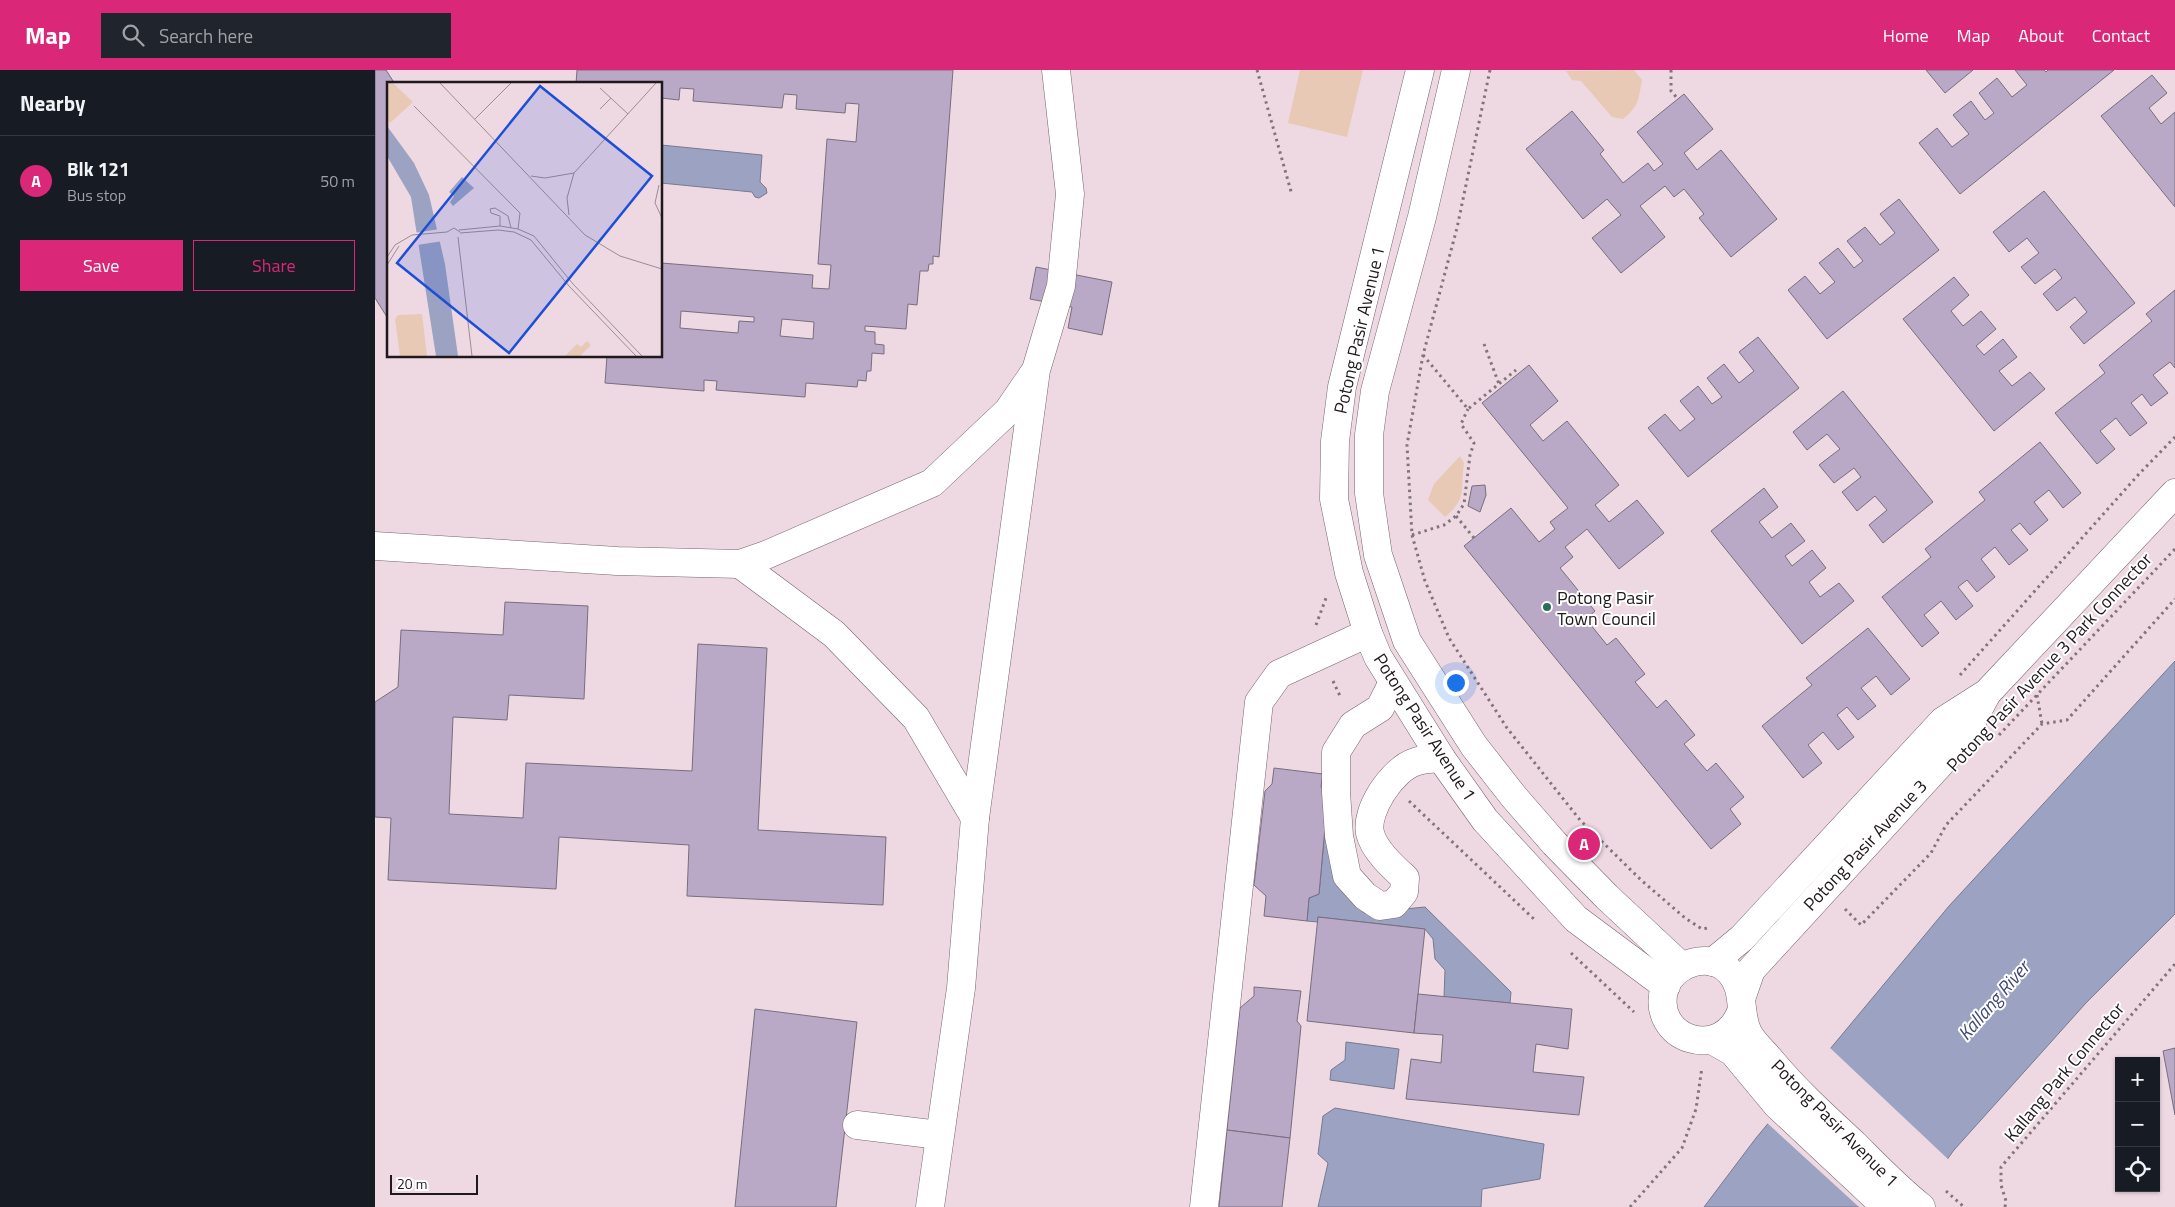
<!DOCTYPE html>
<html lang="en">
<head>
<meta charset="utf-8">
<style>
	:root { --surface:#171b24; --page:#20242c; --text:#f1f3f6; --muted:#9ea1a6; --line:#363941; --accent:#db2777 }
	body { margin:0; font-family:"Titillium Web",sans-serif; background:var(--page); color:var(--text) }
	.controls { position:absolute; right:15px; bottom:15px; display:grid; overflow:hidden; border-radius:0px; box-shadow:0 1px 4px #0004 }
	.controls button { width:45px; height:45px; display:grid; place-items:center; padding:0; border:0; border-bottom:1px solid var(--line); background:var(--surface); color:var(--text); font:25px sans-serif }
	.scale { position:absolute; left:15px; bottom:12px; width:88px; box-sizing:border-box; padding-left:5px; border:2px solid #20191c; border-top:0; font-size:14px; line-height:18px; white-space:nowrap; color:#20191c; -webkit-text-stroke:4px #fff; paint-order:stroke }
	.you { position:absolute; left:1080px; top:612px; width:18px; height:18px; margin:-12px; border:4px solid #fff; border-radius:50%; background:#1a73e8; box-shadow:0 0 0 8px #1a73e833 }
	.badge { display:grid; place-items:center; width:32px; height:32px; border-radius:50%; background:var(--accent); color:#fff; font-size:16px; font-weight:700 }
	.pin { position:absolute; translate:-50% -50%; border:2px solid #fff; box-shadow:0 1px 5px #0006 }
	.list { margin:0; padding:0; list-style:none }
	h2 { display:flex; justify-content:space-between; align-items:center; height:65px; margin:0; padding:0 20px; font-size:21px }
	h2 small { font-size:16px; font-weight:400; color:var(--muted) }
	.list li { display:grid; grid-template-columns:32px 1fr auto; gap:15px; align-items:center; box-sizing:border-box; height:90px; padding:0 20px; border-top:1px solid var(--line) }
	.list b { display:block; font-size:19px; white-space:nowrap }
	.list p { margin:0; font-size:16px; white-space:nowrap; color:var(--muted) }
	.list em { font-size:16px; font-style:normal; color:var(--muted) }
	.actions { display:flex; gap:10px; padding:15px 20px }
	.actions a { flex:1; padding:11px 0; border:1px solid var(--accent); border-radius:0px; text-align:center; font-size:18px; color:var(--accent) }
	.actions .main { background:var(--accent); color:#fff }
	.icon { flex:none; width:28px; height:28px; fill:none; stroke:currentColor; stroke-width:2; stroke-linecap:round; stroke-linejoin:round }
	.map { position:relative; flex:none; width:1800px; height:1137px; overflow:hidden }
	header { display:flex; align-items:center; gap:30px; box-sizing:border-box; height:70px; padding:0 25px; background:var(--accent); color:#fff }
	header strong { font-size:24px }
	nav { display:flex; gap:28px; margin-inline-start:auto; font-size:18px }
	.search { width:350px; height:45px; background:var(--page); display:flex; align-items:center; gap:12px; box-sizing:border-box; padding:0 18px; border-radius:0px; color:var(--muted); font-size:19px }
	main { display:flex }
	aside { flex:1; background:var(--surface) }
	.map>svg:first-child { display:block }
</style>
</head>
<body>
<header>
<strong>Map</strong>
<div class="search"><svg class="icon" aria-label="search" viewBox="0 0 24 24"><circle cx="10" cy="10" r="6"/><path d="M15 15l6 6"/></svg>Search here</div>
<nav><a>Home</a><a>Map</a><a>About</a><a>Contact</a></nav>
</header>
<main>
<aside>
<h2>Nearby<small></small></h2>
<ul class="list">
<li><span class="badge">A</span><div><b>Blk 121</b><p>Bus stop</p></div><em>50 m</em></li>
</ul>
<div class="actions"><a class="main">Save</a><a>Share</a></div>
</aside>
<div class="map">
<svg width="1800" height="1137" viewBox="0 0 1800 1137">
	<rect width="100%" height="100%" fill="#eed9e3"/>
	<g fill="#e7c9b5">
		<path d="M925 0H988L972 67 913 53Z"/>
		<path d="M1259 0 1267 10C1263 30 1265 35 1248 49L1237 47 1206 11 1197 10 1191 1Z"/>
		<path d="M1085 386 1089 393C1085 420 1093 428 1070 447L1053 430 1059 414Z"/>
	</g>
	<g fill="#9ca2c1" stroke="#777990">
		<path d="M286 75 387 85 385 112 391 118 392 123 384 128 380 127 377 122 286 113Z"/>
		<path d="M1800 591V844L1711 933 1579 1080 1538 1137H1329L1381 1068 1574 836Z"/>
		<path d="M953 725 967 815 989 843 1050 837 1136 922 1135 933 1069 927 1070 900 1060 889 1058 869 1050 859 943 847V852L932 851 934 828 944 824Z"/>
		<path d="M971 972 1024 979 1019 1019 955 1010 956 1000 970 990Z"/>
		<path d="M960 1038 1169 1074 1165 1109 1107 1119 1106 1137H943L953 1093 943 1084 948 1046Z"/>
	</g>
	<path fill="#eed9e3" d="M1453 976 1575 1091 1541 1137H1484L1391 1052Z"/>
	<g fill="#baa9c6" stroke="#776e7e" fill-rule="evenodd">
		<path d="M0 0H11L20 14H14V246L12 247 0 228Z"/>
		<path d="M202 0H578L564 187 558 186V194H554L553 201H545L542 235 533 234 531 259 490 256V261L500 262V274L509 275V284L497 283 496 301H492L491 311 483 310 482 317 431 313 430 327 341 320 342 311 329 310V321L230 313 232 286H286V193L438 205 437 218 454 219 456 195 443 194 452 69 481 72 484 34 471 33 470 43 421 39 422 25 409 24 407 38 318 31 319 19 305 18 304 30 286 28V14H201ZM306 241 379 247V252L364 251 363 263 305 258ZM407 249 439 252 438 269 405 266Z"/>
		<path d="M1551 0H1598L1570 23Z"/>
		<path d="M1640 0H1669L1671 2 1673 0H1739L1585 124 1544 73 1562 58 1577 77 1594 64 1578 45 1596 31 1610 50 1619 43 1604 23 1622 8 1637 27 1652 15Z"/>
		<path d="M1777 5 1792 23 1774 38 1786 54 1800 42V137L1726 46Z"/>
		<path d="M1309 24 1338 59 1309 83 1322 100 1346 80 1402 149 1356 187 1324 148 1329 144 1309 119 1299 127 1290 116 1265 136 1290 167 1246 203 1217 168 1246 145 1232 129 1208 149 1151 79 1197 41 1229 80 1225 84 1248 113 1273 93 1279 101 1288 94 1262 62Z"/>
		<path d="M1669 121 1760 233 1709 274 1695 257 1712 242 1700 227 1682 241 1668 224 1687 208 1680 199 1660 214 1646 197 1664 183 1652 168 1634 182 1618 162Z"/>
		<path d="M1524 129 1564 180 1452 269 1413 220 1430 206 1445 224 1460 212 1444 193 1463 178 1479 198 1488 191 1472 171 1490 157 1505 175 1520 163 1505 144Z"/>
		<path d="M661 197 737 212 727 265 693 258 697 237 655 229Z"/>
		<path d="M1579 207 1594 225 1576 241 1588 256 1606 241 1621 259 1601 276 1609 285 1628 269 1642 287 1624 301 1637 316 1655 302 1670 319 1619 361 1528 249Z"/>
		<path d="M1800 220V298L1795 292 1778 305 1793 323 1776 336 1767 324 1756 333 1772 353 1755 366 1741 348 1725 361 1740 379 1722 394 1680 343 1730 303 1724 295 1777 251 1771 244Z"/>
		<path d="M1383 267 1424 318 1313 407 1273 358 1290 344 1305 361 1320 349 1305 331 1323 316 1337 334 1347 327 1332 308 1349 294 1364 313 1379 301 1364 282Z"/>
		<path d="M1154 295 1183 331 1155 355 1168 371 1192 351 1244 415 1220 435 1234 452 1262 430 1289 463 1244 499 1212 459 1190 477 1198 487 1185 498 1220 541 1211 549 1232 575 1241 568 1270 604 1260 612 1282 638 1291 630 1320 665 1309 674 1332 701 1341 693 1369 727 1355 739 1366 754 1336 779 1089 476 1136 438 1164 472 1180 459 1175 452 1193 438 1107 333Z"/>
		<path d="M1468 321 1558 432 1508 473 1494 455 1512 440 1500 426 1482 441 1467 422 1486 407 1479 398 1459 413 1444 395 1465 379 1452 364 1432 380 1418 362Z"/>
		<path d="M1665 372 1706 423 1688 438 1674 420 1659 432 1673 450 1655 465 1645 453 1636 460 1653 480 1634 495 1620 477 1606 489 1620 507 1602 522 1592 510 1583 517 1598 536 1581 550 1566 531 1549 545 1564 563 1547 577 1507 527 1556 487 1550 479 1610 430 1604 422Z"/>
		<path d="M1110 415 1111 425 1105 442 1093 436 1097 416Z"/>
		<path d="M1389 418 1403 437 1384 452 1397 468 1416 453 1430 471 1410 486 1417 496 1437 480 1451 498 1434 512 1445 527 1464 513 1479 531 1427 574 1336 461Z"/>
		<path d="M130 532 213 536 209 629 134 625 132 650 78 647 74 744 148 748 151 693 317 701 323 574 392 578 383 760 511 767 508 835 312 826 314 775 184 767 181 819 13 810 16 748 0 747V632L23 617 26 560 128 565Z"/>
		<path d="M1493 558 1535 609 1516 625 1501 606 1486 618 1501 636 1483 650 1472 637 1462 645 1479 667 1463 680 1448 662 1433 675 1447 693 1428 708 1387 656 1437 615 1431 608Z"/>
		<path d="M899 698 948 704 946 717 953 725 944 824 934 828 932 851 889 846 891 826 879 815 890 721 897 714Z"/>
		<path d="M943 847 1050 859 1039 963 932 951Z"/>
		<path d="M879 917 926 921 922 951 926 956 915 1068 852 1060 865 938 879 926Z"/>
		<path d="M1043 924 1197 939 1193 979 1161 974 1158 1002 1209 1007 1204 1045 1031 1029 1036 989 1066 993 1068 965 1039 963Z"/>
		<path d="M380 939 482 952 461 1137H360Z"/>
		<path d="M1800 978V1045L1788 981Z"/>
		<path d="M852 1060 915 1068 907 1137H844Z"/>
	</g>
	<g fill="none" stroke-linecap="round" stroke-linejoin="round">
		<g stroke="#77656e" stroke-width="29">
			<g id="minor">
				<path d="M1045 0 967 317 960 371 959 429 974 503 993 563 1003 587 1066 688 1110 750 1201 849 1291 916"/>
				<path d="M1081 0 1047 147 1000 321 994 365V423L1003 485 1032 571 1099 676 1139 727 1179 773 1232 827 1307 897"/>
				<path d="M0 476 242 491 365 494 391 485 557 413 633 341 659 303"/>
				<path d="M365 494 459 564 541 648 600 748"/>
				<path d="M1018 612 1005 638 978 655 961 682V722L964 766 972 806 990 826 1005 836 1019 834 1029 822 1030 808C1018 797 999 780 995 763 990 740 1018 699 1040 692 1048 689 1058 689 1066 688"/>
				<path d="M1338 892 1367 868 1568 651 1612 623 1800 423"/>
				<path d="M1367 926 1376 900 1587 670 1611 625"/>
				<path d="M1367 939C1349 995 1273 969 1290 917 1299 892 1336 881 1355 902 1371 919 1363 943 1373 963 1378 973 1390 983 1397 992 1422 1022 1451 1048 1480 1075 1501 1096 1522 1118 1546 1137"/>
				<path d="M1337 970 1358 982 1402 1035 1511 1137"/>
				<path d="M482 1055 564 1065"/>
				<path d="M555 1137 586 918 600 748 661 300 686 216 695 124 681 0"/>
				<path d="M829 1137 884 632 904 604 993 563"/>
			</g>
		</g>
		<g stroke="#82747b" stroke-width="3" stroke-dasharray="2.5 4" stroke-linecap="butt">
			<path d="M882 0 917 125"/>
			<path d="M1115 0 1082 158 1048 285 1032 375 1037 465 1050 511 1074 568 1132 658 1205 750 1266 810 1310 848 1327 859 1333 858"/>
			<path d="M1296 0V21L1303 29"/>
			<path d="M1109 274 1124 314"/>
			<path d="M1048 285 1093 339 1141 300"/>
			<path d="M1081 446 1099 468"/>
			<path d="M1037 465 1069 455 1081 446 1089 434 1095 385 1099 373 1086 354 1093 339"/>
			<path d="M941 555 951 528"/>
			<path d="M1585 605 1764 404 1800 367"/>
			<path d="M958 611 966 628"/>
			<path d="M1662 625 1667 654"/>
			<path d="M1624 665 1800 479"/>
			<path d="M1034 731 1160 850"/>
			<path d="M1470 839 1486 855 1556 783 1571 755 1667 654 1692 650 1800 529"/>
			<path d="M1196 883 1259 942"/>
			<path d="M1571 1121 1589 1137"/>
			<path d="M1255 1137 1307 1078 1321 1039 1327 997"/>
			<path d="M1630 1137 1631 1131 1626 1115V1097L1800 894"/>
		</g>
		<use href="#minor" stroke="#fff" stroke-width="28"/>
	</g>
	<circle fill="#2d6d5b" stroke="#fff" stroke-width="2" cx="1172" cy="537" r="5"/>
	<g text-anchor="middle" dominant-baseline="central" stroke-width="4" stroke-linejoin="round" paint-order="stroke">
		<g font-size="18" fill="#20191c" stroke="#fff">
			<text transform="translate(984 260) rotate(-77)">Potong Pasir Avenue 1</text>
			<text transform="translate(1674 592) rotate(-47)">Potong Pasir Avenue 3 Park Connector</text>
			<text transform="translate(1050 657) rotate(57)">Potong Pasir Avenue 1</text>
			<text transform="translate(1490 775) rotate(-47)">Potong Pasir Avenue 3</text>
			<text transform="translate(1689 1002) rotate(-50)">Kallang Park Connector</text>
			<text transform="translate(1460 1053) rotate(45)">Potong Pasir Avenue 1</text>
		</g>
		<g font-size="18" fill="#20191c" stroke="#fff" text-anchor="start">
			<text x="1182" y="527">Potong Pasir<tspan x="1182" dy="21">Town Council</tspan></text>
		</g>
		<g font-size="19" font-style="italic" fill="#414775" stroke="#fff">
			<text transform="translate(1618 930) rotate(-49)">Kallang River</text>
		</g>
	</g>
	<g transform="translate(12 12)">
		<rect width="275" height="275" fill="#eed9e3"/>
		<path d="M0 1H6L26 20 3 41 0 37ZM35 232 40 274H13L8 237 11 233ZM200 259 204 263 193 274H178L190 262 194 265Z" fill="#e7c9b5"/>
		<path d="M0 44 27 81 42 113 58 182 71 274H49L24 115 0 74ZM75 95 87 106 66 124 63 120 67 114 62 110Z" fill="#9ca2c1"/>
		<path d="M53 147 56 159 30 163 27 151Z" fill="#eed9e3"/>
		<path fill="none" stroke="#9c8c93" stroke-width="1" d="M53 1 198 153 233 174 275 187M213 6 241 32M27 24 133 131 131 147M213 27 224 16M88 37 124 1M144 94 158 96 187 91M272 103 268 121 275 136M182 133 180 116 187 91 269 1M113 144V134L104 131 103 127 108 126 121 134 124 146M72 148 113 144 131 147 147 154 186 202 255 274M73 151 111 148 127 150 144 158 182 204 249 274M71 155 85 274M0 175 8 163 25 153 60 150 67 146 73 150M0 183 12 164"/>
		<path fill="#1d4ed8" fill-opacity="0.15" stroke="#1d4ed8" stroke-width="2.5" d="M153 4 265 94 122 271 10 181Z"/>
		<rect width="275" height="275" fill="none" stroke="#20191c" stroke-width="2.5"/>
	</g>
</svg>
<div class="controls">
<button>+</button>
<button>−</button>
<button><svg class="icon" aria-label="locate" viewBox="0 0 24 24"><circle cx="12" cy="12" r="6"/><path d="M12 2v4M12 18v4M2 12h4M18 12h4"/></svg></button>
</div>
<div class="scale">20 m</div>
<div class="you"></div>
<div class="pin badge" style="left:1209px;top:774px">A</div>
</div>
</main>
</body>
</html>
